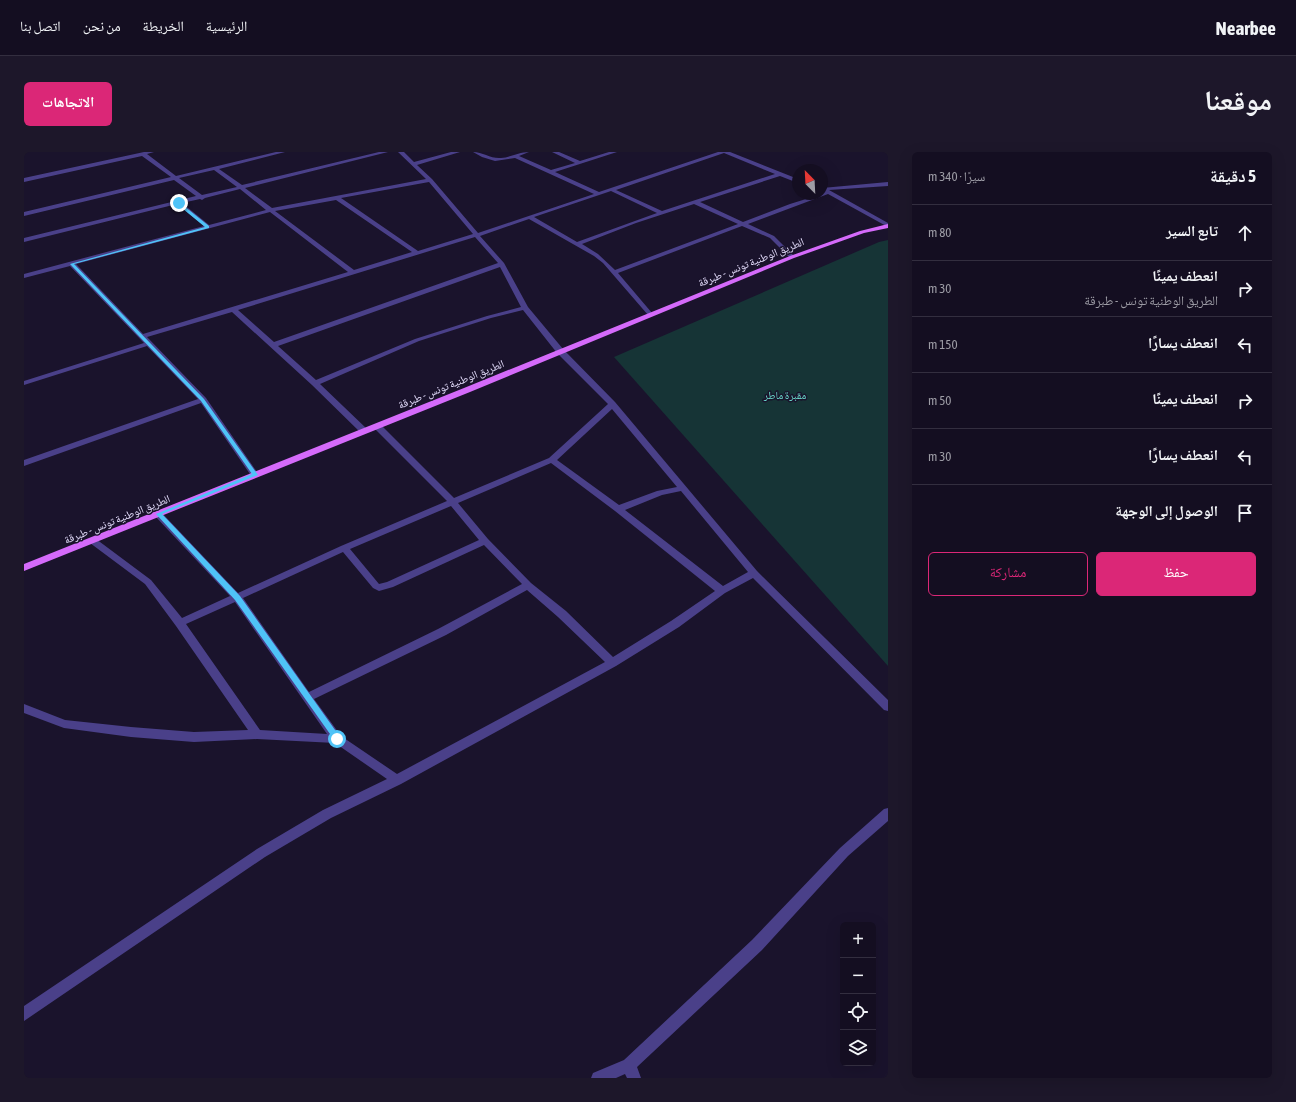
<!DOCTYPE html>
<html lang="ar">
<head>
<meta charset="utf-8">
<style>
	:root { --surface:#140e21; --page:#1d172a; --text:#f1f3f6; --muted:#9d9ca5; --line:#332e3f; --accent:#db2777 }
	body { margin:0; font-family:"Asap Condensed","Noto Naskh Arabic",sans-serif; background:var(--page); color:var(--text); direction:rtl }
	.controls { position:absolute; right:12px; bottom:12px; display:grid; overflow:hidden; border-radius:6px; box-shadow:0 4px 16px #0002 }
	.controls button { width:36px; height:36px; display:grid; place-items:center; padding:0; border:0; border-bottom:1px solid var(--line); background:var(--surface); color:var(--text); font:20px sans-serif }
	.compass { position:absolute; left:768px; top:12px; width:36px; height:36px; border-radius:50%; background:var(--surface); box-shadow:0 4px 16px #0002; rotate:336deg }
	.stop { position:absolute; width:12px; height:12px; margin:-9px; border:3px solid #4fc3f7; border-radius:50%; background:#fff }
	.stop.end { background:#4fc3f7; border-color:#fff; box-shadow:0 1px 4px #0008 }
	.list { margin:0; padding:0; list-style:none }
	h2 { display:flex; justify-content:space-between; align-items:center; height:52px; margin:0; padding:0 16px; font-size:17px }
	h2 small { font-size:13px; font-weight:400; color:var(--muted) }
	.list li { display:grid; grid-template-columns:26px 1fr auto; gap:12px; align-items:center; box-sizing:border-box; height:56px; padding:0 16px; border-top:1px solid var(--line) }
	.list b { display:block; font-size:15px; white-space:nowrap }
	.list p { margin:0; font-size:13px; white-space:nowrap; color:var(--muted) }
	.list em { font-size:13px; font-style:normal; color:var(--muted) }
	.actions { display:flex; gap:8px; padding:12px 16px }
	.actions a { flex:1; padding:9px 0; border:1px solid var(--accent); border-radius:6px; text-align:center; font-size:14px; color:var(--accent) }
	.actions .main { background:var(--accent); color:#fff }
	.icon { flex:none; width:22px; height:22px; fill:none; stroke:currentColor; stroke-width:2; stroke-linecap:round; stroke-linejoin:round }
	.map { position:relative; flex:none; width:864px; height:926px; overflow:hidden; direction:ltr; border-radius:6px }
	header { display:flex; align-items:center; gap:24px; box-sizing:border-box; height:56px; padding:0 20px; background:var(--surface); border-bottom:1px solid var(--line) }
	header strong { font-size:19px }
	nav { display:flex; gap:22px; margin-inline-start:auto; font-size:14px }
	.intro { display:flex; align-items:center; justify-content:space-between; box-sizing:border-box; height:96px; padding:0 24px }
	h1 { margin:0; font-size:28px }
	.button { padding:10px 18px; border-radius:6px; background:var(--accent); color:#fff; font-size:14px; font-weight:700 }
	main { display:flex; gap:24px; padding:0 24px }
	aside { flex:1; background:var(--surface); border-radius:6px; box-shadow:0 4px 16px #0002 }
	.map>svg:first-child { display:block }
</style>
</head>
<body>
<header>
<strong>Nearbee</strong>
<nav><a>الرئيسية</a><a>الخريطة</a><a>من نحن</a><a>اتصل بنا</a></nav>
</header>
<div class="intro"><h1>موقعنا</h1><a class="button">الاتجاهات</a></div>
<main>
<aside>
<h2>5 دقيقة<small>سيرًا · 340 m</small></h2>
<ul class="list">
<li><svg class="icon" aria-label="ahead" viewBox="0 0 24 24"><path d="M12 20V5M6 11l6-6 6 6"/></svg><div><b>تابع السير</b></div><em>80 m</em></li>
<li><svg class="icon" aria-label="right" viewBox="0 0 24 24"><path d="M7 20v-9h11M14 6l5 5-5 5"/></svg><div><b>انعطف يمينًا</b><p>الطريق الوطنية تونس - طبرقة</p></div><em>30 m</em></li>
<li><svg class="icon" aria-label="left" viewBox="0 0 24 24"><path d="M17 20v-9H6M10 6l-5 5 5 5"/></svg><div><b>انعطف يسارًا</b></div><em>150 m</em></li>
<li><svg class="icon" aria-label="right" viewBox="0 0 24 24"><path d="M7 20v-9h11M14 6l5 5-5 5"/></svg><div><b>انعطف يمينًا</b></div><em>50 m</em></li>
<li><svg class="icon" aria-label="left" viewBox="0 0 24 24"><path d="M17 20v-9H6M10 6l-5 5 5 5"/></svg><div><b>انعطف يسارًا</b></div><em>30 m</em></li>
<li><svg class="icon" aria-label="arrive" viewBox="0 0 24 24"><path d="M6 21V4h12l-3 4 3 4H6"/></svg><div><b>الوصول إلى الوجهة</b></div></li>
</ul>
<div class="actions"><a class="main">حفظ</a><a>مشاركة</a></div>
</aside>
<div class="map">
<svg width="864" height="926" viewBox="0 0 864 926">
	<rect width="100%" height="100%" fill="#1a132c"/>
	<path fill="#163436" d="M864 88V514L590 205 855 90Z"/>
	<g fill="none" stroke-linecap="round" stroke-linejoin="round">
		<g fill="#4a4089" fill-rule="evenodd">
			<path d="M120 0H130L123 2 152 24 252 0H261L195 17 218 33 355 0H364L221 36 248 56 402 27 374 0H380L390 10 427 0H436L393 13 408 27 454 81 570 42 491 6 471 9 458 5 449 0C459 0 467 7 477 6 487 5 495 0 505 0L495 4 527 18 551 11 528 0H535L556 9 585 0H593L531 20 575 40 694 0H706L774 27V31L756 24 676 50 719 70 766 52 798 42 800 40 798 39V36L864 30V34L805 38 864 71V75L804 42 724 72 750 84 770 104V106H766L746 86 718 74 594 121 628 161V163H624L579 111 570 104 505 67 456 84 480 111 504 155 539 197 591 250 733 419 864 548V559L860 558 729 426 701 441 655 475 592 514 377 632 307 666 241 705 0 869V854L233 697 299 658 363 627 311 591 233 587 170 590 107 585 40 576 0 561V552L41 568 107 575 170 580 224 578 152 474 121 432 66 391 64 389 66 387H72L127 428 158 466 206 444 131 364 130 362 131 360H137L214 441 317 394 423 349 350 276V272H356L430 346 525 306 584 252 533 201 499 158 467 166 395 189 296 232 343 277V281H337L288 233 208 160 123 185 182 246 235 323 234 325H228L177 251 0 314V308L174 247 123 194 0 233V229L120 191 46 114 0 126V122L180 74 153 52 0 90V86L172 44 150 28 0 64V60L147 25 118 4 0 30V26ZM700 1 751 22 638 59 592 38ZM190 18 213 35 178 43 155 26ZM405 30 449 82 394 99 317 46ZM216 37 242 58 185 73 158 51 176 47 178 48 181 46ZM587 39 633 61 553 90 510 65ZM312 48 388 100 330 118 251 59ZM670 52 714 72 591 118 574 102 558 92 612 71ZM246 60 324 120 119 182 52 112ZM451 85 474 111 250 190 214 158ZM476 115 497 155 463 164 391 187 292 228 254 194ZM588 257 653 335 633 339 595 353 533 308ZM527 311 591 359 691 439 647 469 589 505 542 459 507 431 464 387 434 351ZM657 339 724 420 699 434 601 358 638 343ZM427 354 455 388 363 430 355 432 326 397ZM460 393 498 432 414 477 285 540 219 446 319 400 349 436 355 439 369 435ZM503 438 534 465 581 510 373 622 317 584 290 547 422 483ZM211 450 303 582 236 578 162 472Z"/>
			<path d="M864 656V669L824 704 738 798 613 915 617 926H603L601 922 592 926H567L569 921 600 908 728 788 816 696 860 657Z"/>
		</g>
		<path fill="#d46afa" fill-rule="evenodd" d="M864 72V76L840 81 770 106 446 240 0 419V412L440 236 766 104 836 79Z"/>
	</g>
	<path fill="#4fc3f7" d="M155 50 185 74V76L50 112 180 247 234 323 138 362 216 444 316 585 317 587 313 590 311 589 211 448 132 362 228 322 177 249 46 112 181 75 153 52Z"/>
	<g text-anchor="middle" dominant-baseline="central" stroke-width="3" stroke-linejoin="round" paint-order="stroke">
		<g font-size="11" fill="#e6dffe" stroke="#1a132c">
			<text transform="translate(727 110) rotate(-22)">الطريق الوطنية تونس - طبرقة</text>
			<text transform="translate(427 232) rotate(-22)">الطريق الوطنية تونس - طبرقة</text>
			<text transform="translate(93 367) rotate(-22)">الطريق الوطنية تونس - طبرقة</text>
		</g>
		<g font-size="11" fill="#6bddcd" stroke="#1a132c">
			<text x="761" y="243">مقبرة ماطر</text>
		</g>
	</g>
</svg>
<div class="controls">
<button>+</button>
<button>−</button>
<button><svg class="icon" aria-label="locate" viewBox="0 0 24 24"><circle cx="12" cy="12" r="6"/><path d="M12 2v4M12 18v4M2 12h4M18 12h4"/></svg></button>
<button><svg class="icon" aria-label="layers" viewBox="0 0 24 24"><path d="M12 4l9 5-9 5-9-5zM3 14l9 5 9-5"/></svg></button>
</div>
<svg class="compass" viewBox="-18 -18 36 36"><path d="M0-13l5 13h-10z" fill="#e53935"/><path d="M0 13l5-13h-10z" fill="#9d9ca5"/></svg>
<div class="stop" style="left:313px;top:587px"></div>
<div class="stop end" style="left:155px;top:51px"></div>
</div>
</main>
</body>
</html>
